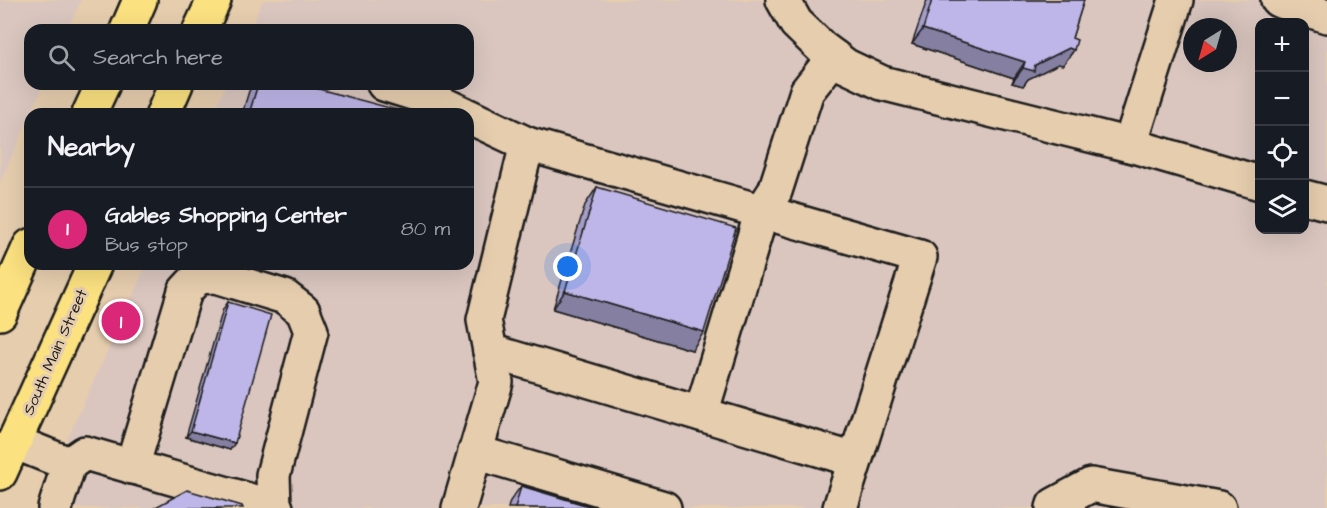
<!DOCTYPE html>
<html lang="en">
<head>
<meta charset="utf-8">
<style>
	:root { --surface:#171b24; --page:#20242c; --text:#f1f3f6; --muted:#9ea1a6; --line:#363941; --accent:#db2777 }
	body { margin:0; font-family:"Architects Daughter",sans-serif; background:var(--page); color:var(--text) }
	.controls { position:absolute; right:18px; top:18px; display:grid; overflow:hidden; border-radius:12px; box-shadow:0 6px 24px #0002 }
	.controls button { width:54px; height:54px; display:grid; place-items:center; padding:0; border:0; border-bottom:2px solid var(--line); background:var(--surface); color:var(--text); font:30px sans-serif }
	.compass { position:absolute; left:1183px; top:18px; width:54px; height:54px; border-radius:50%; background:var(--surface); box-shadow:0 6px 24px #0002; rotate:217deg }
	.you { position:absolute; left:568px; top:267px; width:21px; height:21px; margin:-15px; border:4px solid #fff; border-radius:50%; background:#1a73e8; box-shadow:0 0 0 9px #1a73e833 }
	.badge { display:grid; place-items:center; width:39px; height:39px; border-radius:50%; background:var(--accent); color:#fff; font-size:20px; font-weight:700 }
	.pin { position:absolute; translate:-50% -50%; border:3px solid #fff; box-shadow:0 2px 6px #0006 }
	.list { margin:0; padding:0; list-style:none }
	h2 { display:flex; justify-content:space-between; align-items:center; height:78px; margin:0; padding:0 24px; font-size:26px }
	h2 small { font-size:20px; font-weight:400; color:var(--muted) }
	.list li { display:grid; grid-template-columns:39px 1fr auto; gap:18px; align-items:center; box-sizing:border-box; height:84px; padding:0 24px; border-top:2px solid var(--line) }
	.list b { display:block; font-size:22px; white-space:nowrap }
	.list p { margin:0; font-size:20px; white-space:nowrap; color:var(--muted) }
	.list em { font-size:20px; font-style:normal; color:var(--muted) }
	.icon { flex:none; width:33px; height:33px; fill:none; stroke:currentColor; stroke-width:2; stroke-linecap:round; stroke-linejoin:round }
	.map { position:relative; flex:none; width:1327px; height:508px; overflow:hidden }
	.search { position:absolute; background:var(--surface); box-shadow:0 6px 24px #0002; left:24px; top:24px; width:450px; height:66px; display:flex; align-items:center; gap:15px; box-sizing:border-box; padding:0 21px; border-radius:18px; color:var(--muted); font-size:22px }
	.panel { position:absolute; background:var(--surface); box-shadow:0 6px 24px #0002; left:24px; top:108px; width:450px; height:162px; border-radius:18px }
	.map>svg:first-child { display:block }
</style>
</head>
<body>
<div class="map">
<svg width="1327" height="508" viewBox="0 0 1327 508">
	<rect width="100%" height="100%" fill="#e6cdae"/>
	<filter id="ink" filterUnits="userSpaceOnUse"><feTurbulence type="fractalNoise" baseFrequency=".0167" numOctaves="2"/><feDisplacementMap in="SourceGraphic" scale="12" xChannelSelector="R" yChannelSelector="G"/><feConvolveMatrix kernelMatrix="1 2 1 2 8 2 1 2 1" color-interpolation-filters="sRGB"/></filter>
	<g filter="url(#ink)">
		<g fill="#dac6bf" fill-rule="evenodd">
			<path d="M0 0H81L67 30H30V84H44L0 183Z"/>
			<path d="M263 0H1327V508H36L147 264H468V114H213L226 84H468V30H250ZM1260 22H1304V230H1260ZM1192 27H1228V63H1192Z"/>
		</g>
		<g fill="none" stroke-linecap="round" stroke-linejoin="round">
			<g stroke="#1c1c1c" stroke-width="38">
				<g id="minor">
					<path d="M783 0 796 23 822 48 846 66 882 83 1130 145 1260 183"/>
					<path d="M1278 0 1327 16"/>
					<path d="M384 84 432 99 464 114"/>
					<path d="M468 116 527 144 920 257 840 508"/>
					<path d="M1130 145 1176 0"/>
					<path d="M1304 197 1327 203"/>
					<path d="M490 351 855 460"/>
					<path d="M701 414 762 211 775 191 807 91 834 57"/>
					<path d="M14 442 69 464"/>
					<path d="M475 452 664 508"/>
					<path d="M132 467 185 291 198 277 216 276 285 297 303 311 311 331 273 475 274 508"/>
					<path d="M55 508 69 464 85 453 276 508"/>
					<path d="M459 508 496 382 484 320 527 144"/>
					<path d="M1053 508 1054 505 1091 485 1219 508"/>
				</g>
			</g>
			<g stroke="#1c1c1c" stroke-width="38">
				<g id="major">
					<path d="M127 30 140 0"/>
					<path d="M200 30 214 0"/>
					<path d="M89 114 103 84"/>
					<path d="M163 114 176 84"/>
					<path d="M0 313 30 246"/>
					<path d="M0 473 95 264"/>
				</g>
			</g>
			<use href="#minor" stroke="#e6cdae" stroke-width="33"/>
			<use href="#major" stroke="#fbe180" stroke-width="33"/>
		</g>
		<g fill="#a39dc8" stroke="#1c1c1c" stroke-width="1.5">
			<path d="M927 0H1084L1072 38 1074 50 1063 65 1058 64 1028 79 1023 86 1012 83 1014 78 912 44Z"/>
			<path d="M254 84H300L405 114H242L249 91Z"/>
			<path d="M597 187 692 350 553 309 585 205Z"/>
			<path d="M228 302 230 450 186 437 223 309Z"/>
			<path d="M521 486 595 508H508L510 501Z"/>
		</g>
		<g fill="#857fa2" stroke="#1c1c1c" stroke-width="1.5">
			<path d="M923 29 1025 62 1014 78 912 44Z"/>
			<path d="M1069 48 1074 50 1063 65 1058 64 1028 79 1023 86 1012 83 1023 68 1035 65Z"/>
			<path d="M565 291 704 332 692 350 553 309Z"/>
			<path d="M191 431 235 443 230 450 186 437Z"/>
		</g>
		<g fill="#beb6e8" stroke="#1c1c1c" stroke-width="1.5">
			<path d="M932 0H1084L1072 38 1077 40 1074 50 1069 48 1035 65 1034 71 1023 68 1025 62 923 29Z"/>
			<path d="M258 84H300L405 112V114H249Z"/>
			<path d="M597 187 736 228 704 332 565 291Z"/>
			<path d="M228 302 271 315 235 443 191 431Z"/>
			<path d="M521 486 595 508H515Z"/>
			<path d="M187 490 242 506 243 508H154Z"/>
		</g>
	</g>
	<g text-anchor="middle" dominant-baseline="central" stroke-width="6" stroke-linejoin="round" paint-order="stroke">
		<g font-size="16" fill="#1c1c1c" stroke="#e6cdae">
			<text transform="translate(55 352) rotate(-66)">South Main Street</text>
		</g>
	</g>
</svg>
<div class="controls">
<button>+</button>
<button>−</button>
<button><svg class="icon" aria-label="locate" viewBox="0 0 24 24"><circle cx="12" cy="12" r="6"/><path d="M12 2v4M12 18v4M2 12h4M18 12h4"/></svg></button>
<button><svg class="icon" aria-label="layers" viewBox="0 0 24 24"><path d="M12 4l9 5-9 5-9-5zM3 14l9 5 9-5"/></svg></button>
</div>
<svg class="compass" viewBox="-18 -18 36 36"><path d="M0-13l5 13h-10z" fill="#e53935"/><path d="M0 13l5-13h-10z" fill="#9ea1a6"/></svg>
<div class="you"></div>
<div class="pin badge" style="left:121px;top:321px">1</div>
<div class="search"><svg class="icon" aria-label="search" viewBox="0 0 24 24"><circle cx="10" cy="10" r="6"/><path d="M15 15l6 6"/></svg>Search here</div>
<section class="panel">
<h2>Nearby<small></small></h2>
<ul class="list">
<li><span class="badge">1</span><div><b>Gables Shopping Center</b><p>Bus stop</p></div><em>80 m</em></li>
</ul>
</section>
</div>
</body>
</html>
